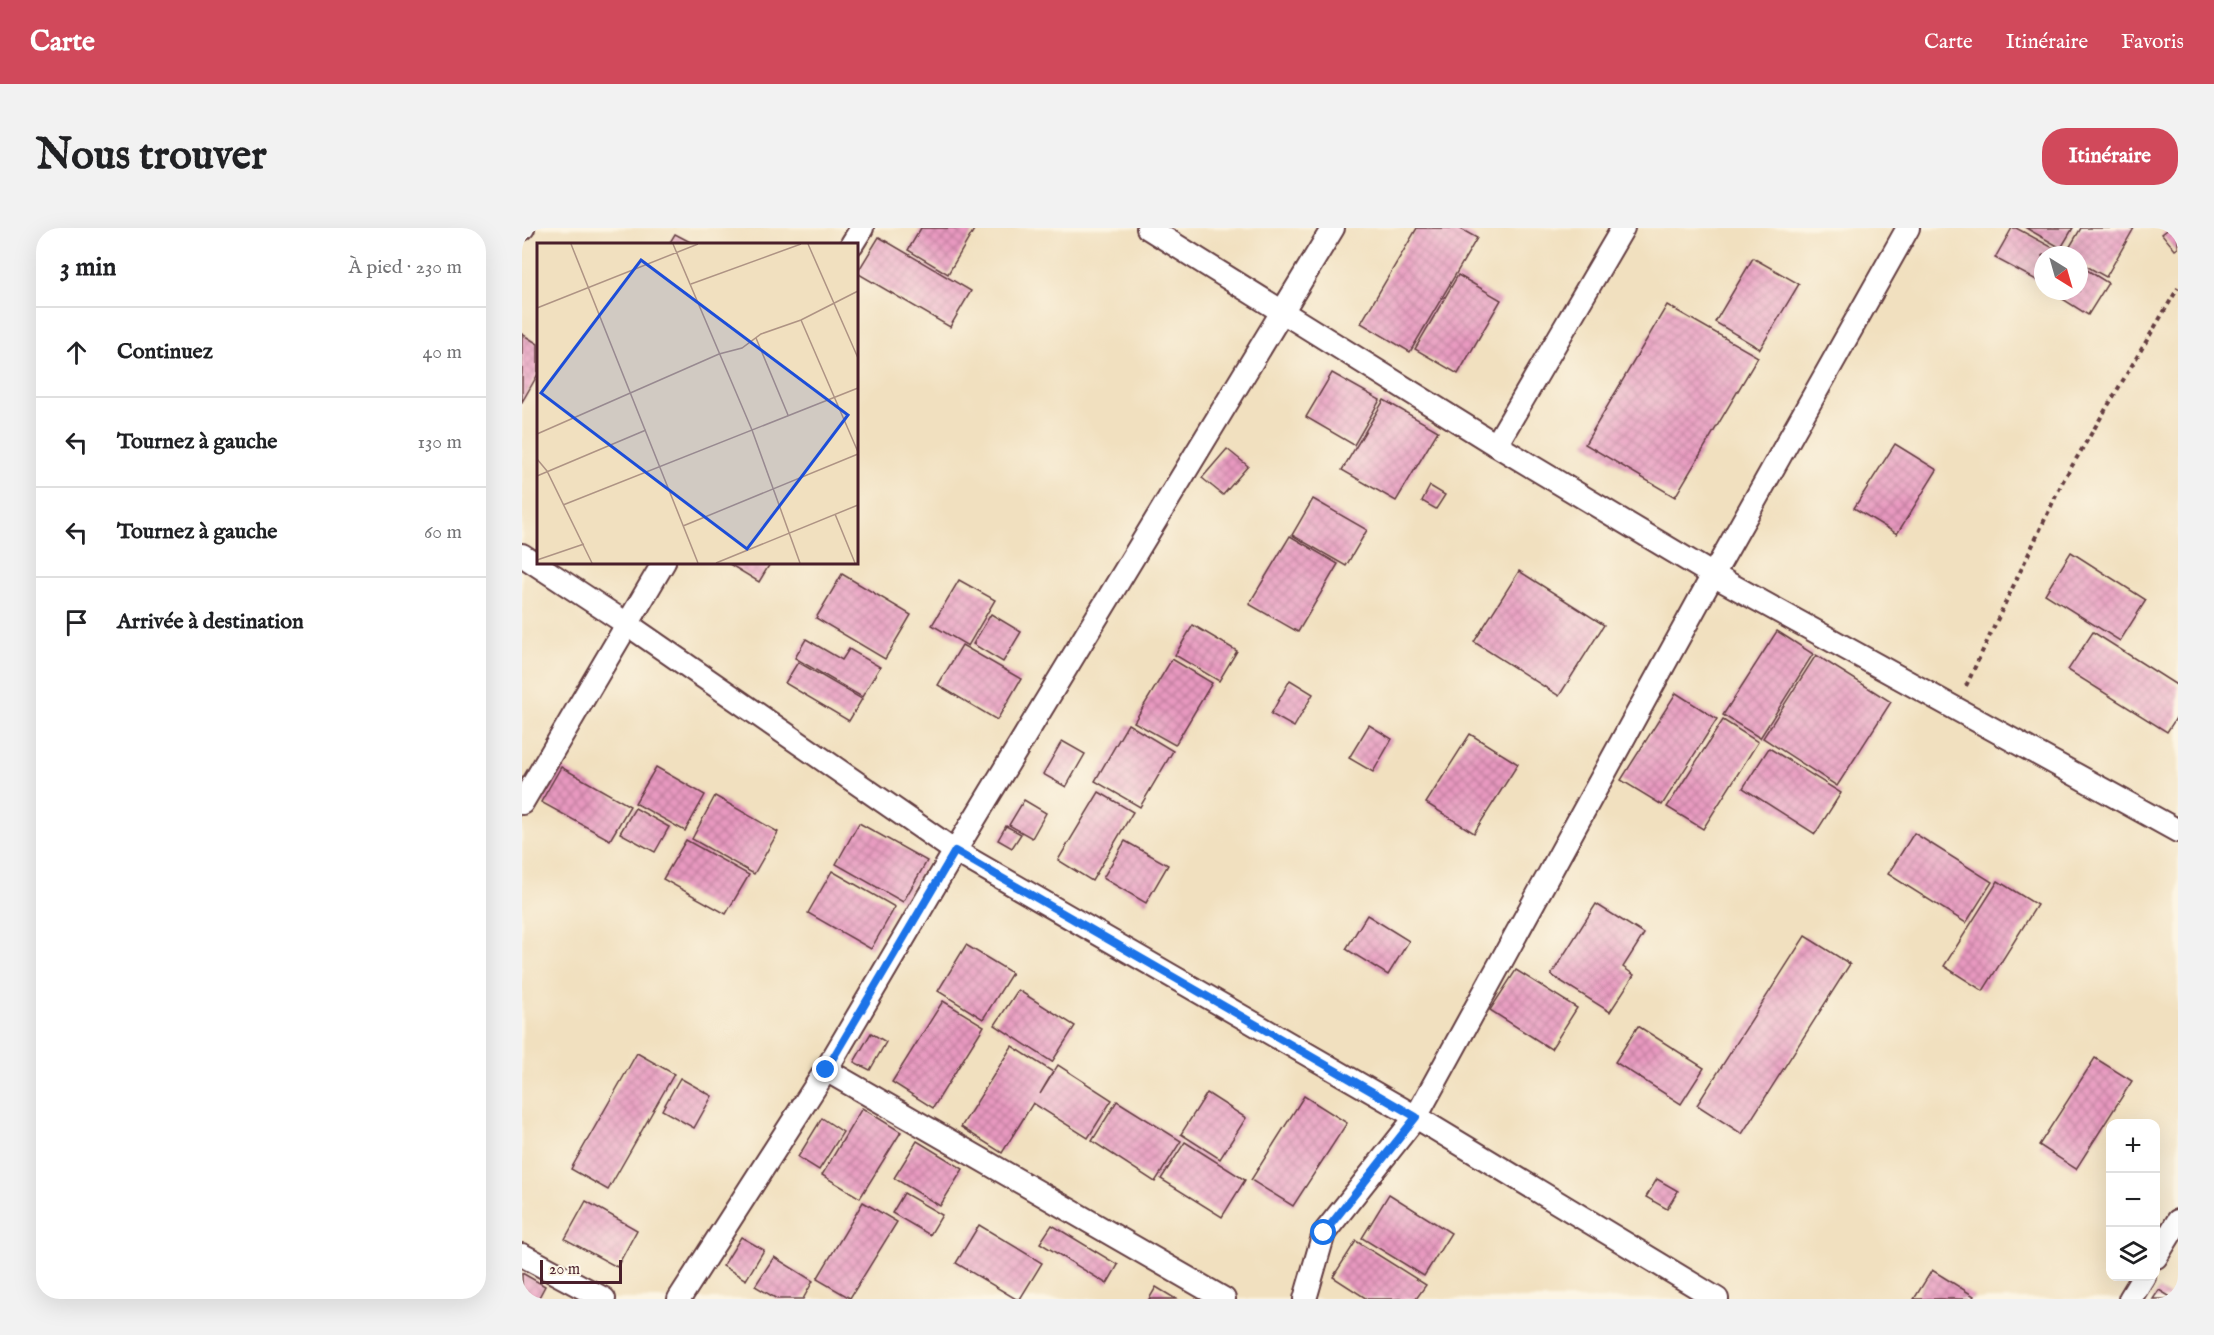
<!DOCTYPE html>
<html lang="fr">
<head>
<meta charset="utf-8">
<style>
	:root { --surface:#fff; --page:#f2f2f2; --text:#202124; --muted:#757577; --line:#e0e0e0; --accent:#d1495b }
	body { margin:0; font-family:"IM FELL English",serif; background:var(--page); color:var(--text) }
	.controls { position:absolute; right:18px; bottom:18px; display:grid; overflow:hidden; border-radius:12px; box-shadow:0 6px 24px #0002 }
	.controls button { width:54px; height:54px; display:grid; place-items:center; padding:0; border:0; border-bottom:2px solid var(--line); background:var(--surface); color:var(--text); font:30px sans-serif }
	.compass { position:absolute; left:1512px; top:18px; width:54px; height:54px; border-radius:50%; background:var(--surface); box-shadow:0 6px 24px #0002; rotate:143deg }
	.scale { position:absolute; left:18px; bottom:15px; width:82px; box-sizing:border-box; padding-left:6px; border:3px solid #4a1f2b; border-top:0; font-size:16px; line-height:21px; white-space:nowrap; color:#4a1f2b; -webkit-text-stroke:4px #fcf5e5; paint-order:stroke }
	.stop { position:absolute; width:18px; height:18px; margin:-14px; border:4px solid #1a73e8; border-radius:50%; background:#fff }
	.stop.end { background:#1a73e8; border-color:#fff; box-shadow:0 2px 6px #0008 }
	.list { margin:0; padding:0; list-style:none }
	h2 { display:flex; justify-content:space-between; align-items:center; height:78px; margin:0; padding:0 24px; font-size:26px }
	h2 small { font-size:20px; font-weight:400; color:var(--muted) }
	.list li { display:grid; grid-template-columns:39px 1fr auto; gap:18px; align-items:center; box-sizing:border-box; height:90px; padding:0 24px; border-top:2px solid var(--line) }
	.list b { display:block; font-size:22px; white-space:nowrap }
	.list em { font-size:20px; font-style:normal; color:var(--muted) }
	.icon { flex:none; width:33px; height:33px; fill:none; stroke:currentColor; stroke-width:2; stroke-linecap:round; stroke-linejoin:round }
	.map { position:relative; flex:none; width:1656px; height:1071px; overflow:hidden; border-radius:24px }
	header { display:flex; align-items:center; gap:36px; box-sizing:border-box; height:84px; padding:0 30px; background:var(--accent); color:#fff }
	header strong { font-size:28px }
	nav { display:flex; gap:33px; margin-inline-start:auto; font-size:21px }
	.intro { display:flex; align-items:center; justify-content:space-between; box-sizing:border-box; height:144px; padding:0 36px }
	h1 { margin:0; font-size:42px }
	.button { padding:15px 27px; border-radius:24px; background:var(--accent); color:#fff; font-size:21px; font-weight:700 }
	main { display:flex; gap:36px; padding:0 36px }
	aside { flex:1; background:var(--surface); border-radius:24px; box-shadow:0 6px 24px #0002 }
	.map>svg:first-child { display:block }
</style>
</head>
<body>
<header>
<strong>Carte</strong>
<nav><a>Carte</a><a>Itinéraire</a><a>Favoris</a></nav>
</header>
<div class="intro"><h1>Nous trouver</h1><a class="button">Itinéraire</a></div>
<main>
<aside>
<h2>3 min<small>À pied · 230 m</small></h2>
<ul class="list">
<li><svg class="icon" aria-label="ahead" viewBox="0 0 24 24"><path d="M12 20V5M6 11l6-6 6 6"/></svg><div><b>Continuez</b></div><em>40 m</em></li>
<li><svg class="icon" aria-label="left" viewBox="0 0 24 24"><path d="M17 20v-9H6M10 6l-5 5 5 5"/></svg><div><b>Tournez à gauche</b></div><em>130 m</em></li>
<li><svg class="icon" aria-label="left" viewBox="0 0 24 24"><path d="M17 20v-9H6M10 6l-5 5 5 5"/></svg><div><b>Tournez à gauche</b></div><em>60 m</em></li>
<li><svg class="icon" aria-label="arrive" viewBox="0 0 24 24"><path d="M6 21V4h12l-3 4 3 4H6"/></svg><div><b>Arrivée à destination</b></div></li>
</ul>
</aside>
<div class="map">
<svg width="1656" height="1071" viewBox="0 0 1656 1071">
	<defs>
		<pattern id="building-cross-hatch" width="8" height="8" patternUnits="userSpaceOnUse" patternTransform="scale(1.5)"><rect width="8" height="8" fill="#e899c0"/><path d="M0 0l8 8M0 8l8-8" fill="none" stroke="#be7c9c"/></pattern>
	</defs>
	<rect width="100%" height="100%" fill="#fcf5e5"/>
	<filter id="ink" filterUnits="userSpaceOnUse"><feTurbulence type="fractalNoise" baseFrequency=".0167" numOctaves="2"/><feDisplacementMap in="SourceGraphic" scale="12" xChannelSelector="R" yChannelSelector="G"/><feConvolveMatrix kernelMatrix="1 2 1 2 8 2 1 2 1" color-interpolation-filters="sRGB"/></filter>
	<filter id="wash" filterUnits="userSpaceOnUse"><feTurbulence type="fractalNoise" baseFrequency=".008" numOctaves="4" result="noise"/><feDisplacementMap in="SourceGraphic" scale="24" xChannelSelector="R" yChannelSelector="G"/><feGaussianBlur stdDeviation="1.35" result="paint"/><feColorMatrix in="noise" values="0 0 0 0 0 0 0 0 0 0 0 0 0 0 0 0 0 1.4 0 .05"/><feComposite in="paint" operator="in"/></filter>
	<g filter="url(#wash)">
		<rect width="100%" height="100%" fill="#f1e0bf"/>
		<g id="blocks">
			<g fill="url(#building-cross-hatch)">
				<path d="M399 0H453L426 46 386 22Z"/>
				<path d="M895 0H937L955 10 888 124 839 95Z"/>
				<path d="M1490 0H1494L1535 22 1533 27H1521V48L1518 54 1473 30Z"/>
				<path d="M1504 0H1551L1539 20Z"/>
				<path d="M1559 0H1612L1584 49 1557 34V27H1543Z"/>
				<path d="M1648 0 1656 1V20L1653 22 1640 6Z"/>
				<path d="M153 6 172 16H147Z"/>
				<path d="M357 9 449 63 428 99 335 45Z"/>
				<path d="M1231 30 1277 56 1238 121 1193 94Z"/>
				<path d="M1557 37 1586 55 1566 87 1528 63H1557Z"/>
				<path d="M936 47 979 72 936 146 893 121Z"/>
				<path d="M1145 77 1236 129 1153 269 1063 216Z"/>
				<path d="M0 106 16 116V146L0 174Z"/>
				<path d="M810 145 858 172 832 217 784 189Z"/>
				<path d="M862 172 916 203 874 273 820 242Z"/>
				<path d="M1373 216 1415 242 1375 306 1332 280Z"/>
				<path d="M705 221 726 238 701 267 680 250Z"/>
				<path d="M908 258 923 267 914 281 900 273Z"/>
				<path d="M791 271 845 302 824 338 770 307Z"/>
				<path d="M768 308 816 336 776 404 727 376Z"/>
				<path d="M1549 324 1624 372 1598 413 1523 366Z"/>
				<path d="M204 334H249L237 354Z"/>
				<path d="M997 343 1082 397 1037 468 952 414Z"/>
				<path d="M320 346 389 387 363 431 294 390Z"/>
				<path d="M437 352 473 372 446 418 410 397Z"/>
				<path d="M469 386 499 404 481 434 451 416Z"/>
				<path d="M671 397 715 423 697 453 653 427Z"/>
				<path d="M1255 403 1291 426 1238 510 1201 487Z"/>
				<path d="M1571 404 1656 458V487L1645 504 1546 442Z"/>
				<path d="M284 411 320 432 327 421 358 439 340 469 273 430Z"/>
				<path d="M440 417 499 451 475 492 416 457Z"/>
				<path d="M1294 427 1369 474 1315 558 1241 510Z"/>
				<path d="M650 431 690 455 653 517 612 494Z"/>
				<path d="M276 434 340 471 327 493 263 455Z"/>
				<path d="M768 452 791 466 772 499 749 486Z"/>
				<path d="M1154 465 1195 491 1140 577 1099 552Z"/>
				<path d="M1201 492 1236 514 1181 601 1145 579Z"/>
				<path d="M606 496 651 523 618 579 573 553Z"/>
				<path d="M847 497 870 511 851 544 827 530Z"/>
				<path d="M948 506 996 536 952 605 904 575Z"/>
				<path d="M540 513 563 526 544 559 521 546Z"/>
				<path d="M1247 520 1319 565 1293 606 1221 560Z"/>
				<path d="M39 539 108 578 88 612 19 574Z"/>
				<path d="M134 539 183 567 163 603 113 575Z"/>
				<path d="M577 564 611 584 570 653 536 632Z"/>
				<path d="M193 568 256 604 232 646 170 611Z"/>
				<path d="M502 572 524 585 510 610 487 597Z"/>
				<path d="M113 580 147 599 133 624 98 605Z"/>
				<path d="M337 595 405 633 381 674 314 636Z"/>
				<path d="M484 598 499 606 490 620 476 612Z"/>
				<path d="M1392 605 1470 654 1444 695 1366 646Z"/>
				<path d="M164 612 227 647 204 686 141 651Z"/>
				<path d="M603 613 646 637 624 675 581 650Z"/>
				<path d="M310 643 373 679 349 721 286 685Z"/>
				<path d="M1476 653 1515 677 1461 763 1422 738Z"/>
				<path d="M1074 676 1122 706 1101 739 1112 747 1088 784 1029 747Z"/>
				<path d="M845 687 887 713 866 747 824 721Z"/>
				<path d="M1283 708 1328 736 1220 906 1175 877Z"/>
				<path d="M444 717 490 745 461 791 416 763Z"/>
				<path d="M994 742 1055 780 1029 821 968 782Z"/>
				<path d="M496 762 553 798 530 834 473 797Z"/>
				<path d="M421 773 462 798 411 880 370 854Z"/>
				<path d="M1116 798 1182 840 1159 876 1093 834Z"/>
				<path d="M349 805 364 814 348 842 332 834Z"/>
				<path d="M490 818 531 844 518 866 536 837 590 872 566 910 511 875 480 925 439 899Z"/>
				<path d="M115 825 152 846 86 962 49 941Z"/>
				<path d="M1573 830 1610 853 1554 941 1517 917Z"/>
				<path d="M158 850 190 868 172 900 140 882Z"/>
				<path d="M685 865 724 890 698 931 659 906Z"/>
				<path d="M782 868 825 895 771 978 729 952Z"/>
				<path d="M595 873 659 913 633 954 570 913Z"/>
				<path d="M340 880 379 904 338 970 300 947Z"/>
				<path d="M300 890 321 904 297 942 276 929Z"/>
				<path d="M395 913 441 941 418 978 372 950Z"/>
				<path d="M663 914 723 952 700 989 639 951Z"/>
				<path d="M1135 951 1156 963 1145 981 1124 969Z"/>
				<path d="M382 965 420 987 408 1007 370 985Z"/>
				<path d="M867 966 929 1005 902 1048 840 1010Z"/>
				<path d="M64 973 115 1002 95 1039 43 1011Z"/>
				<path d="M341 974 375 994 328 1070 295 1051Z"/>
				<path d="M457 997 520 1035 498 1071H494L434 1035Z"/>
				<path d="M530 997 596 1037 585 1056 518 1015Z"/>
				<path d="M219 1009 242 1022 224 1052 201 1038Z"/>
				<path d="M834 1013 904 1057 894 1071H845L811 1049Z"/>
				<path d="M252 1029 291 1053 281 1071H255L233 1058Z"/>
				<path d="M1410 1042 1452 1068 1450 1071H1392Z"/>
				<path d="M0 1045 23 1058 16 1071H0Z"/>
				<path d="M634 1059 654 1071H627Z"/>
				<path d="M1637 1062 1652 1071H1631Z"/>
			</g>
		</g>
	</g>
	<g filter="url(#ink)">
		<use href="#blocks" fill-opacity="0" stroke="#633c41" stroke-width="1.5"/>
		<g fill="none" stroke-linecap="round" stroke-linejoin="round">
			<g stroke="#633c41" stroke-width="26">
				<g id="street">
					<path d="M626 0 974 217 1191 347 1656 603"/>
					<path d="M0 1 1 0"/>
					<path d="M330 16 340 0"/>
					<path d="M974 217 1101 0"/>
					<path d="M0 327 105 396 433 623 894 889 1195 1071"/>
					<path d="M0 575 142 334"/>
					<path d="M304 842 702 1071"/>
					<path d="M0 1027 82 1071"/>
					<path d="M1634 1029 1656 993"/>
					<path d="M157 1071 304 842 433 623 811 0"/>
					<path d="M783 1071 802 1005 894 889 1191 347 1386 0"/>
					<path d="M1608 1071 1622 1048"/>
				</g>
			</g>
			<path stroke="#633c41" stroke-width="4" stroke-dasharray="4.5 4.5" stroke-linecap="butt" d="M1444 458 1541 253 1656 60"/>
			<use href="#street" stroke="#fff" stroke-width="22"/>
		</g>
	</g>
	<g fill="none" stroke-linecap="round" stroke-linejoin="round" filter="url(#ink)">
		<path stroke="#1a73e8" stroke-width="8" d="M304 842 433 623 894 889 802 1005"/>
	</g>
	<g transform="translate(15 15)">
		<rect width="321" height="321" fill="#f1e0bf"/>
		<path fill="none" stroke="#ae9384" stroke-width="1.5" d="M34 1 161 320M136 1 215 187 263 320M271 1 321 115M154 41 264 1M0 65 161 1M264 77 321 209M219 95 251 172M0 191 182 111 205 105 224 91 264 77 321 48M0 216 10 228 55 320M0 233 109 187M26 262 321 145M298 271 318 320M146 283 321 211M0 317 47 301M179 320 321 262"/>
		<path fill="#1d4ed8" fill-opacity="0.15" stroke="#1d4ed8" stroke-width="3" d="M104 17 311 172 210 306 4 150Z"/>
		<rect width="321" height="321" fill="none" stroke="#4a1f2b" stroke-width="3"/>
	</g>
</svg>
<div class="controls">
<button>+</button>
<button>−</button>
<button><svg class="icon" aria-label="layers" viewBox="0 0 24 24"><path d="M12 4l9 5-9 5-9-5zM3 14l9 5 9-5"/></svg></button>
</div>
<svg class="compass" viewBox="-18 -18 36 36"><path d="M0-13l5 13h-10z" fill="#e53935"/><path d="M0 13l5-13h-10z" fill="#757577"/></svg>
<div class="scale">20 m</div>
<div class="stop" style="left:802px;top:1005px"></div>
<div class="stop end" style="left:304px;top:842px"></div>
</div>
</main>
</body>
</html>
